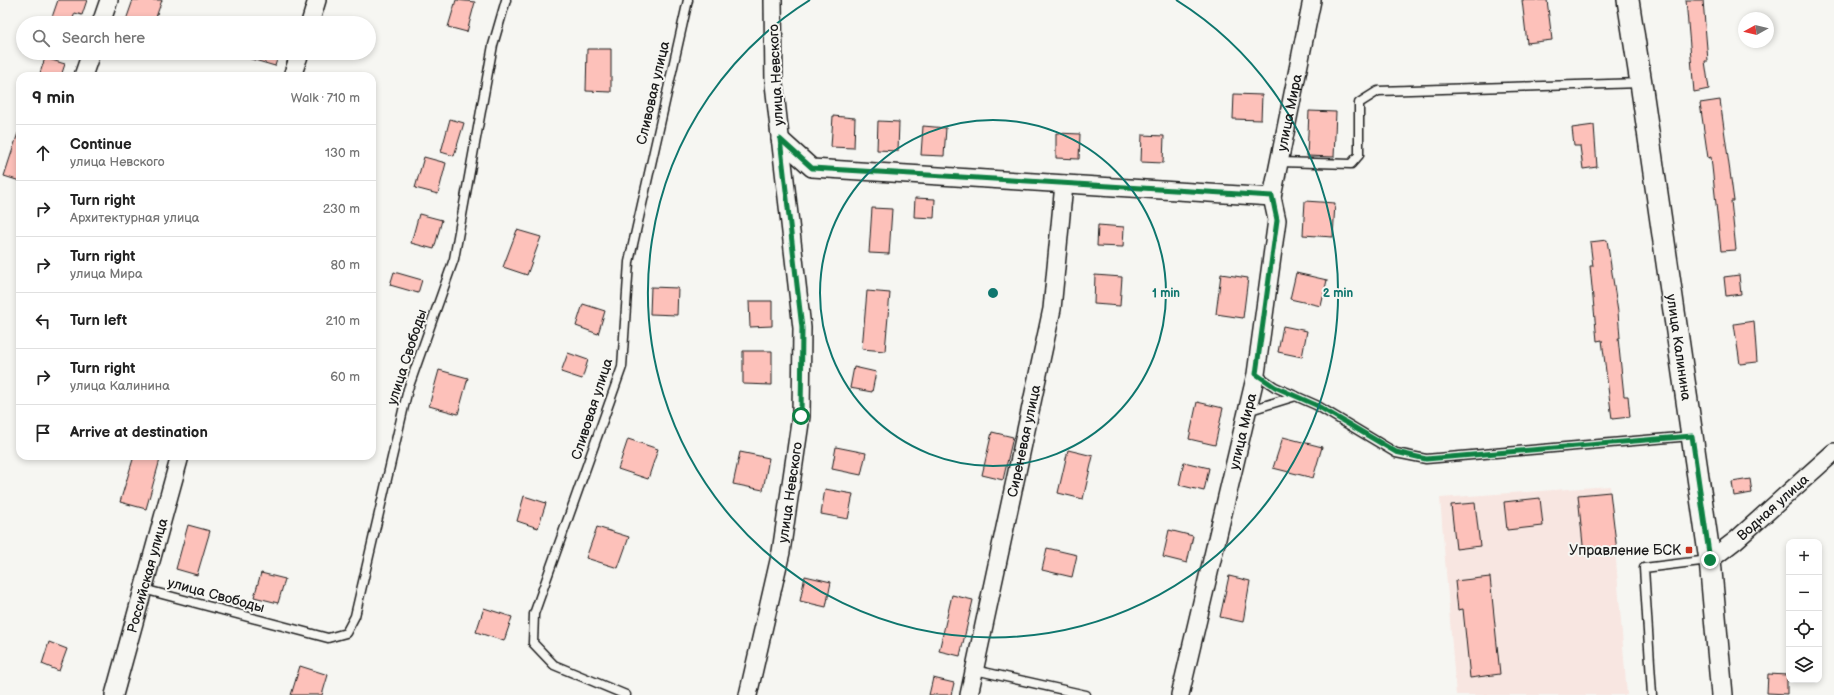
<!DOCTYPE html>
<html lang="en">
<head>
<meta charset="utf-8">
<style>
	:root { --surface:#fff; --page:#f6f6f6; --text:#222; --muted:#767676; --line:#e0e0e0 }
	body { margin:0; font-family:"Balsamiq Sans",sans-serif; background:var(--page); color:var(--text) }
	.controls { position:absolute; right:12px; bottom:12px; display:grid; overflow:hidden; border-radius:8px; box-shadow:0 2px 6px #0003 }
	.controls button { width:36px; height:36px; display:grid; place-items:center; padding:0; border:0; border-bottom:1px solid var(--line); background:var(--surface); color:var(--text); font:20px sans-serif }
	.compass { position:absolute; left:1738px; top:12px; width:36px; height:36px; border-radius:50%; background:var(--surface); box-shadow:0 2px 6px #0003; rotate:262deg }
	.stop { position:absolute; width:12px; height:12px; margin:-9px; border:3px solid #0b8043; border-radius:50%; background:#fff }
	.stop.end { background:#0b8043; border-color:#fff; box-shadow:0 1px 4px #0008 }
	.list { margin:0; padding:0; list-style:none }
	h2 { display:flex; justify-content:space-between; align-items:center; height:52px; margin:0; padding:0 16px; font-size:17px }
	h2 small { font-size:13px; font-weight:400; color:var(--muted) }
	.list li { display:grid; grid-template-columns:26px 1fr auto; gap:12px; align-items:center; box-sizing:border-box; height:56px; padding:0 16px; border-top:1px solid var(--line) }
	.list b { display:block; font-size:15px; white-space:nowrap }
	.list p { margin:0; font-size:13px; white-space:nowrap; color:var(--muted) }
	.list em { font-size:13px; font-style:normal; color:var(--muted) }
	.icon { flex:none; width:22px; height:22px; fill:none; stroke:currentColor; stroke-width:2; stroke-linecap:round; stroke-linejoin:round }
	.map { position:relative; flex:none; width:1834px; height:695px; overflow:hidden }
	.search { position:absolute; background:var(--surface); box-shadow:0 2px 6px #0003; left:16px; top:16px; width:360px; height:44px; display:flex; align-items:center; gap:10px; box-sizing:border-box; padding:0 14px; border-radius:22px; color:var(--muted); font-size:15px }
	.panel { position:absolute; background:var(--surface); box-shadow:0 2px 6px #0003; left:16px; top:72px; width:360px; height:388px; border-radius:12px }
	.map>svg:first-child { display:block }
</style>
</head>
<body>
<div class="map">
<svg width="1834" height="695" viewBox="0 0 1834 695">
	<rect width="100%" height="100%" fill="#f6f6f2"/>
	<filter id="ink" filterUnits="userSpaceOnUse"><feTurbulence type="fractalNoise" baseFrequency=".025" numOctaves="2"/><feDisplacementMap in="SourceGraphic" scale="8" xChannelSelector="R" yChannelSelector="G"/><feConvolveMatrix kernelMatrix="1 2 1 2 8 2 1 2 1" color-interpolation-filters="sRGB"/></filter>
	<g filter="url(#ink)">
		<path fill="#f8e6e1" d="M1610 486 1627 695H1456L1440 498Z"/>
		<g fill="#fdc1ba" stroke="#1c1c1c">
			<path d="M58 0H87L82 15 75 13 71 23H50Z"/>
			<path d="M133 0H162L154 23H135L126 20Z"/>
			<path d="M456 0 475 2 467 32 448 27Z"/>
			<path d="M1522 0H1547L1552 40 1527 43Z"/>
			<path d="M1686 0H1703L1708 61H1705L1709 89 1694 92Z"/>
			<path d="M587 49H611V92L586 91Z"/>
			<path d="M242 53H279L275 66 241 56Z"/>
			<path d="M45 58 65 64 61 76H39Z"/>
			<path d="M1234 94 1262 95 1261 120 1233 119Z"/>
			<path d="M1720 100 1734 201H1731L1736 250 1721 251 1711 157 1708 158 1700 103Z"/>
			<path d="M1309 111 1336 112 1334 157 1307 156Z"/>
			<path d="M833 116 855 118 854 148 831 147Z"/>
			<path d="M450 119 464 123 454 156 441 152Z"/>
			<path d="M878 121 899 122 898 151 877 150Z"/>
			<path d="M1594 125 1597 167 1583 169 1580 146H1574L1572 128Z"/>
			<path d="M923 126 946 128 944 156 921 155Z"/>
			<path d="M18 133H20V181L4 176Z"/>
			<path d="M1056 133 1080 134 1079 159 1056 158Z"/>
			<path d="M1142 135 1164 136 1163 163 1141 162Z"/>
			<path d="M424 157 446 163 438 194 415 188Z"/>
			<path d="M915 198 935 199 934 218 914 217Z"/>
			<path d="M1305 201 1335 203 1333 237 1303 235Z"/>
			<path d="M872 208 892 209 889 254 869 253Z"/>
			<path d="M419 214 442 220 434 249 411 243Z"/>
			<path d="M1098 225 1124 227 1123 247 1097 246Z"/>
			<path d="M517 230 541 237 527 275 503 267Z"/>
			<path d="M1607 240 1618 312 1620 338H1618L1624 396H1628L1630 417 1612 419 1602 340 1597 341 1590 266H1593L1590 242Z"/>
			<path d="M394 272 422 280 418 293 390 285Z"/>
			<path d="M1296 273 1327 280 1321 306 1290 299Z"/>
			<path d="M1221 274 1248 278 1243 318 1216 314Z"/>
			<path d="M1095 275 1122 277 1120 306 1094 304Z"/>
			<path d="M1739 275 1741 294 1726 296 1724 277Z"/>
			<path d="M651 287 678 288 677 315 650 314Z"/>
			<path d="M867 291 890 293 885 351 862 349Z"/>
			<path d="M749 301H772V326L750 327Z"/>
			<path d="M583 304 605 311 598 334 576 326Z"/>
			<path d="M1754 321 1757 362 1740 364 1734 324Z"/>
			<path d="M1283 326 1307 331 1302 357 1278 352Z"/>
			<path d="M743 351H772V385L743 384Z"/>
			<path d="M568 353 588 360 582 379 561 372Z"/>
			<path d="M854 367 876 372 872 392 850 388Z"/>
			<path d="M439 370 468 378 458 414 429 406Z"/>
			<path d="M1197 402 1223 408 1215 445 1189 439Z"/>
			<path d="M992 432 1013 437 1003 480 982 475Z"/>
			<path d="M1283 437 1322 447 1313 478 1273 468Z"/>
			<path d="M628 439 658 449 648 479 618 469Z"/>
			<path d="M836 447 866 453 861 475 832 469Z"/>
			<path d="M1068 450 1093 456 1083 499 1058 493Z"/>
			<path d="M740 452 769 458 763 490 733 484Z"/>
			<path d="M134 456H161L146 509 120 502Z"/>
			<path d="M1184 462 1209 468 1204 491 1179 485Z"/>
			<path d="M1750 479 1752 493 1734 496 1732 482Z"/>
			<path d="M825 489 853 494 848 519 821 514Z"/>
			<path d="M1610 492 1617 551 1584 555 1578 495Z"/>
			<path d="M524 496 546 503 538 528 517 521Z"/>
			<path d="M1540 498 1543 526 1507 530 1504 502Z"/>
			<path d="M1475 503 1480 546 1456 549 1451 505Z"/>
			<path d="M188 525 210 531 197 575 176 569Z"/>
			<path d="M597 527 629 537 618 568 586 558Z"/>
			<path d="M1169 530 1193 536 1187 563 1163 557Z"/>
			<path d="M1047 548 1077 555 1072 577 1042 570Z"/>
			<path d="M261 573 285 579 278 603 254 597Z"/>
			<path d="M805 576 831 582 826 607 800 601Z"/>
			<path d="M1229 576 1250 581 1243 622 1220 617Z"/>
			<path d="M1490 577 1500 674 1470 678 1463 609 1458 610 1455 581Z"/>
			<path d="M952 595 973 600 960 656 939 651Z"/>
			<path d="M484 608 512 617 504 641 476 632Z"/>
			<path d="M49 642 67 649 59 671 42 664Z"/>
			<path d="M300 666 328 675 322 695H291Z"/>
			<path d="M1768 674 1787 675V694L1767 693Z"/>
			<path d="M933 678 954 683 951 695H929Z"/>
		</g>
		<g fill="none" stroke-linecap="round" stroke-linejoin="round">
			<g stroke="#1c1c1c" stroke-width="11">
				<g id="service">
					<path d="M1279 162 1351 164 1359 155V103L1378 91 1641 83"/>
					<path d="M1256 374 1275 387 1316 405 1396 453 1426 459 1691 436"/>
					<path d="M1247 411 1296 396"/>
					<path d="M143 589 328 638 346 633 355 616 408 389 454 259 493 45 506 0"/>
					<path d="M975 670 1086 695"/>
					<path d="M626 695 554 665 533 643 534 614 622 367 629 262 688 0"/>
					<path d="M1652 695 1644 568 1709 560"/>
				</g>
			</g>
			<g stroke="#1c1c1c" stroke-width="20">
				<g id="minor">
					<path d="M101 23 109 0"/>
					<path d="M310 23 317 0"/>
					<path d="M83 76 91 53"/>
					<path d="M292 76 300 53"/>
					<path d="M780 139 812 168 1272 197"/>
					<path id="s1" d="M1710 560 1736 540 1834 452"/>
					<path id="s2" d="M114 695 180 456"/>
					<path id="s3" d="M748 695 781 552 801 416 802 328 774 84 773 0"/>
					<path id="s4" d="M969 695 1052 309 1064 184"/>
					<path id="s5" d="M1180 695 1256 374 1277 220 1272 197 1312 0"/>
				</g>
			</g>
			<g stroke="#1c1c1c" stroke-width="24">
				<g id="tertiary">
					<path id="s6" d="M1628 0 1641 83 1710 560 1722 695"/>
				</g>
			</g>
			<use href="#service" stroke="#f6f6f2" stroke-width="8"/>
			<use href="#minor" stroke="#f6f6f2" stroke-width="17"/>
			<use href="#tertiary" stroke="#f6f6f2" stroke-width="21"/>
		</g>
	</g>
	<g fill="none" stroke-linecap="round" stroke-linejoin="round" filter="url(#ink)">
		<path stroke="#0b8043" stroke-width="5" d="M801 416 802 328 780 139 812 168 1272 196 1277 220 1256 374 1275 387 1316 405 1396 452 1426 459 1692 436 1710 560"/>
	</g>
	<g fill="none" stroke="#0f766e" stroke-width="2">
		<circle cx="993" cy="293" r="173"/>
		<path d="M1176 0A345 345 0 1 1 810 0"/>
	</g>
	<rect fill="#c8321e" stroke="#f6f6f2" stroke-width="1.5" x="1685" y="546" width="8" height="8" rx="2"/>
	<g text-anchor="middle" dominant-baseline="central" stroke-width="4" stroke-linejoin="round" paint-order="stroke">
		<g font-size="14" fill="#1c1c1c" stroke="#f6f6f2">
			<text transform="translate(776 75) rotate(-93)">улица Невского</text>
			<text transform="translate(653 93) rotate(-77)">Сливовая улица</text>
			<text stroke="none"><textPath href="#s5" startOffset="595">улица Мира</textPath></text>
			<text stroke="none"><textPath href="#s6" startOffset="351">улица Калинина</textPath></text>
			<text transform="translate(407 357) rotate(-72)">улица Свободы</text>
			<text transform="translate(592 409) rotate(-72)">Сливовая улица</text>
			<text stroke="none"><textPath href="#s5" startOffset="271">улица Мира</textPath></text>
			<text stroke="none"><textPath href="#s4" startOffset="260">Сиреневая улица</textPath></text>
			<text stroke="none"><textPath href="#s3" startOffset="207">улица Невского</textPath></text>
			<text stroke="none"><textPath href="#s1" startOffset="82">Водная улица</textPath></text>
			<text stroke="none"><textPath href="#s2" startOffset="124">Российская улица</textPath></text>
			<text transform="translate(216 595) rotate(15)">улица Свободы</text>
		</g>
		<g font-size="14" fill="#1c1c1c" stroke="#f6f6f2" text-anchor="end">
			<text x="1681" y="550">Управление БСК</text>
		</g>
	</g>
	<circle cx="993" cy="293" r="6" fill="#0f766e" stroke="#f6f6f2" stroke-width="2"/>
	<g font-size="12" text-anchor="middle" font-weight="bold" fill="#0f766e" stroke="#f6f6f2" stroke-width="4" stroke-linejoin="round" paint-order="stroke">
		<text x="1166" y="297">1 min</text>
		<text x="1338" y="297">2 min</text>
	</g>
</svg>
<div class="controls">
<button>+</button>
<button>−</button>
<button><svg class="icon" aria-label="locate" viewBox="0 0 24 24"><circle cx="12" cy="12" r="6"/><path d="M12 2v4M12 18v4M2 12h4M18 12h4"/></svg></button>
<button><svg class="icon" aria-label="layers" viewBox="0 0 24 24"><path d="M12 4l9 5-9 5-9-5zM3 14l9 5 9-5"/></svg></button>
</div>
<svg class="compass" viewBox="-18 -18 36 36"><path d="M0-13l5 13h-10z" fill="#e53935"/><path d="M0 13l5-13h-10z" fill="#767676"/></svg>
<div class="stop" style="left:801px;top:416px"></div>
<div class="stop end" style="left:1710px;top:560px"></div>
<div class="search"><svg class="icon" aria-label="search" viewBox="0 0 24 24"><circle cx="10" cy="10" r="6"/><path d="M15 15l6 6"/></svg>Search here</div>
<section class="panel">
<h2>9 min<small>Walk · 710 m</small></h2>
<ul class="list">
<li><svg class="icon" aria-label="ahead" viewBox="0 0 24 24"><path d="M12 20V5M6 11l6-6 6 6"/></svg><div><b>Continue</b><p>улица Невского</p></div><em>130 m</em></li>
<li><svg class="icon" aria-label="right" viewBox="0 0 24 24"><path d="M7 20v-9h11M14 6l5 5-5 5"/></svg><div><b>Turn right</b><p>Архитектурная улица</p></div><em>230 m</em></li>
<li><svg class="icon" aria-label="right" viewBox="0 0 24 24"><path d="M7 20v-9h11M14 6l5 5-5 5"/></svg><div><b>Turn right</b><p>улица Мира</p></div><em>80 m</em></li>
<li><svg class="icon" aria-label="left" viewBox="0 0 24 24"><path d="M17 20v-9H6M10 6l-5 5 5 5"/></svg><div><b>Turn left</b></div><em>210 m</em></li>
<li><svg class="icon" aria-label="right" viewBox="0 0 24 24"><path d="M7 20v-9h11M14 6l5 5-5 5"/></svg><div><b>Turn right</b><p>улица Калинина</p></div><em>60 m</em></li>
<li><svg class="icon" aria-label="arrive" viewBox="0 0 24 24"><path d="M6 21V4h12l-3 4 3 4H6"/></svg><div><b>Arrive at destination</b></div></li>
</ul>
</section>
</div>
</body>
</html>
